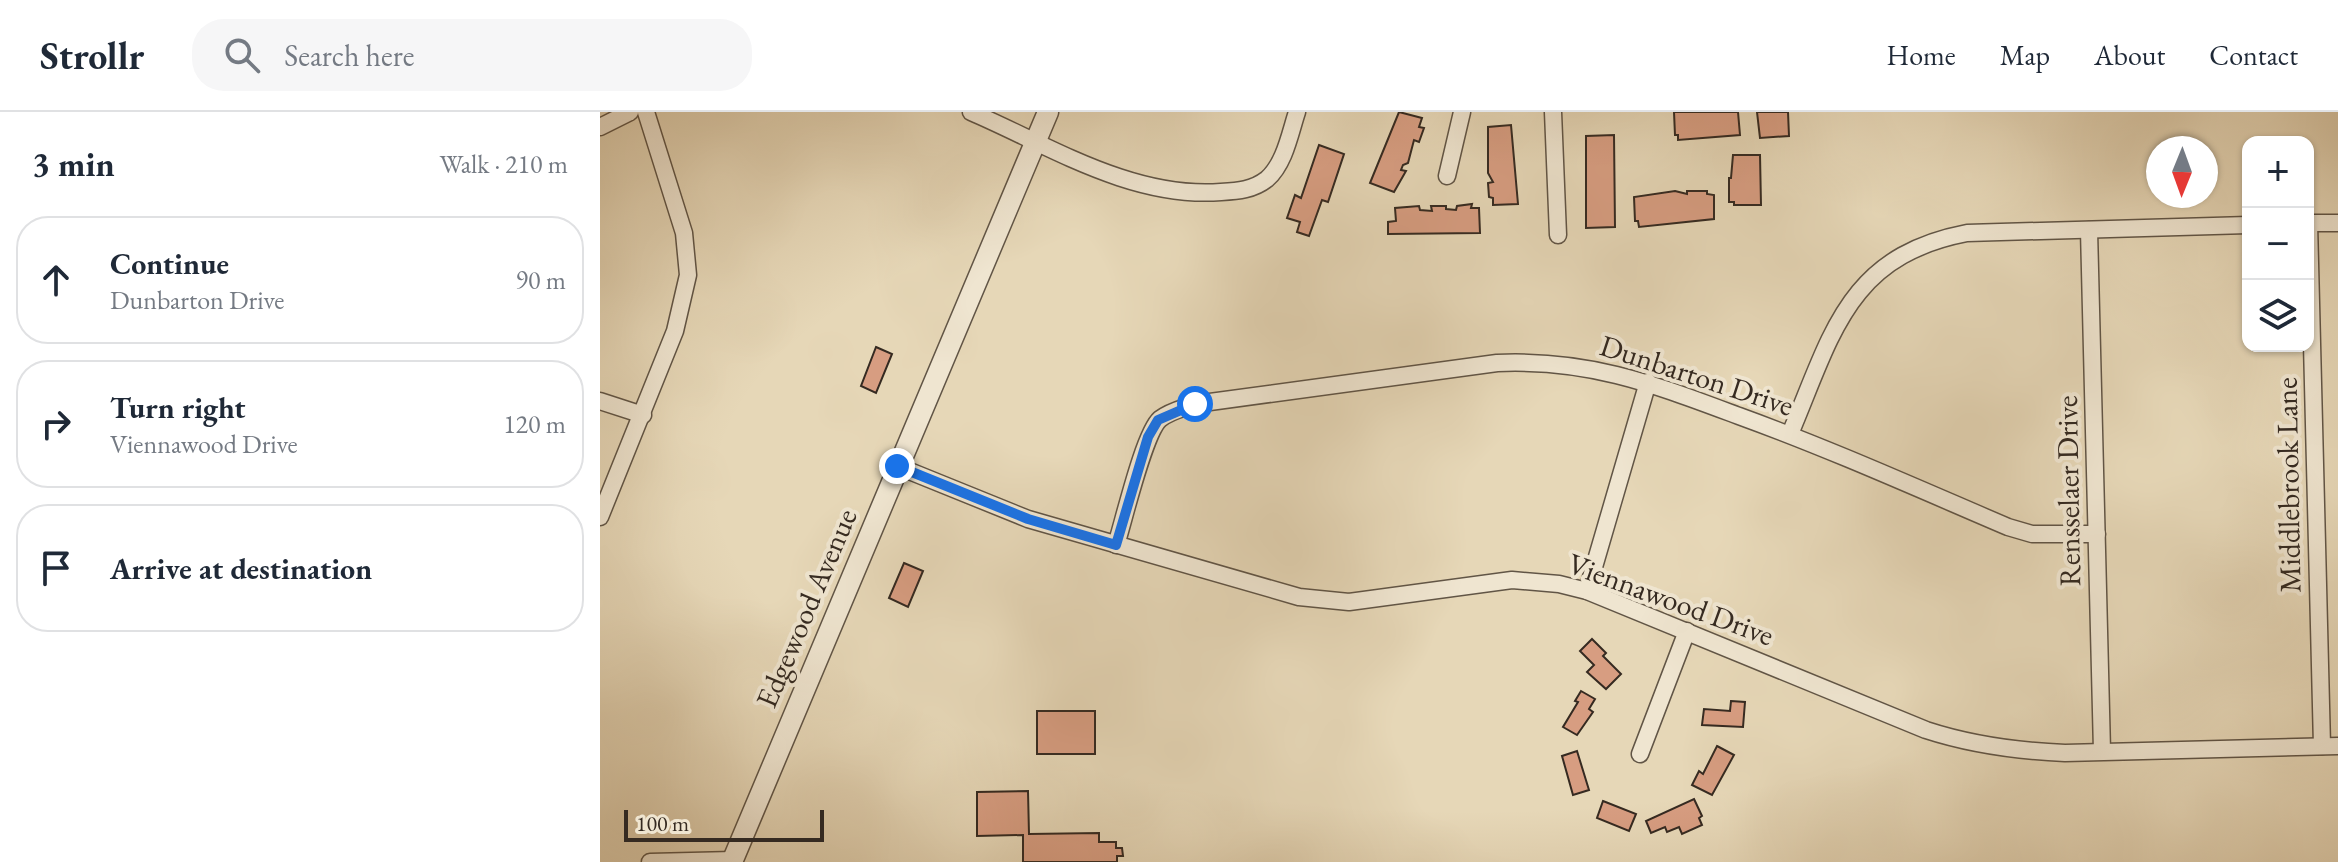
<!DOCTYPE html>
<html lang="en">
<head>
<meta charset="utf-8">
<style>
	:root { --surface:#fff; --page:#f6f6f7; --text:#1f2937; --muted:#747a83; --line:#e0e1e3 }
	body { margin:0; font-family:"EB Garamond",serif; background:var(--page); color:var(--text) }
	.controls { position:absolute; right:24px; top:24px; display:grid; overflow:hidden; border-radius:16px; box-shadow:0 2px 6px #0004 }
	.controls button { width:72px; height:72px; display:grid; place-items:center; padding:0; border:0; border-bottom:2px solid var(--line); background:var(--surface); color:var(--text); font:40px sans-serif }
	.compass { position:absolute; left:1546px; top:24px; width:72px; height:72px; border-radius:50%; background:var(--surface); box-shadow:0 2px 6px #0004; rotate:181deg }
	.scale { position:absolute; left:24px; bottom:20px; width:200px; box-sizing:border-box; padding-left:8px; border:4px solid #352a21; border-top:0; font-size:22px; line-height:28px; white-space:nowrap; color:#352a21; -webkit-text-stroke:6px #efe5d0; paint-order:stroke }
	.stop { position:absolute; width:24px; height:24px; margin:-18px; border:6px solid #1a73e8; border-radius:50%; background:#fff }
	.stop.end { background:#1a73e8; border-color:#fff; box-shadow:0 2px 8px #0008 }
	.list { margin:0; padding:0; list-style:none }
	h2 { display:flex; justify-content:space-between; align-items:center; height:104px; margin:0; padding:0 32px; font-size:34px }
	h2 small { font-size:26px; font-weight:400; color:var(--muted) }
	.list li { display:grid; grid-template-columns:52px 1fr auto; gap:24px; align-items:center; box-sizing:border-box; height:128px; margin:0 16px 16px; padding:0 16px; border:2px solid var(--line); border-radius:32px }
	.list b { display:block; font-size:30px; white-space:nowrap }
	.list p { margin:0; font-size:26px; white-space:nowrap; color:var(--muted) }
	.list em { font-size:26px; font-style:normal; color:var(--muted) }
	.icon { flex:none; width:44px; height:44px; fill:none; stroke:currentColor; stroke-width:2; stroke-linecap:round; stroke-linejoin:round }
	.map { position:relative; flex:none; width:1738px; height:750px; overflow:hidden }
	header { display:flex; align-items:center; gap:48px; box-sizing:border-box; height:112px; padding:0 40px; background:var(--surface); border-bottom:2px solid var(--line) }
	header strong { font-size:38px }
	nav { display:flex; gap:44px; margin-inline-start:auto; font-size:28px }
	.search { width:560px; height:72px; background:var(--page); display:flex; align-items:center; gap:20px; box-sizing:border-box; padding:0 28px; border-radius:32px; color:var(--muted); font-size:30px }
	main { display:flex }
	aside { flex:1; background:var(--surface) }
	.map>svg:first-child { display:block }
</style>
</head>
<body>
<header>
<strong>Strollr</strong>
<div class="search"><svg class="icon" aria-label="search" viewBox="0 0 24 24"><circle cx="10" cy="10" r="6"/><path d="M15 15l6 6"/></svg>Search here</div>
<nav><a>Home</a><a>Map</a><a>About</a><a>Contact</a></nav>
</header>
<main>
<aside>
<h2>3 min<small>Walk · 210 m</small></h2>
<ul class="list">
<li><svg class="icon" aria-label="ahead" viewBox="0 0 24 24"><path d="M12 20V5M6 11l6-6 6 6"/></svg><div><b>Continue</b><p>Dunbarton Drive</p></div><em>90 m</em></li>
<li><svg class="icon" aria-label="right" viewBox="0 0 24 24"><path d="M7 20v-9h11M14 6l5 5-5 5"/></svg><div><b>Turn right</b><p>Viennawood Drive</p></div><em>120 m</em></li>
<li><svg class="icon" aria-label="arrive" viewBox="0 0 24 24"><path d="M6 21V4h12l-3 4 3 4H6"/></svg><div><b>Arrive at destination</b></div></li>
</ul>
</aside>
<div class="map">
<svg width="1738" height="750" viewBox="0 0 1738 750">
	<rect width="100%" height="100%" fill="#e6d7b7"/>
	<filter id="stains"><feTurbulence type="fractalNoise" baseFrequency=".0025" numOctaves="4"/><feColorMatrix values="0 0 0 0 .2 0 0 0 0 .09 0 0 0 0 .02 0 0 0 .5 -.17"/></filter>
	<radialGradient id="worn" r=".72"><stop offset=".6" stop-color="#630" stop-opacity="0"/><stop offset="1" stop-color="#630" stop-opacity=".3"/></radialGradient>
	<g fill="#d79d81" stroke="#352a21" stroke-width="2">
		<path d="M799 0 822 6 819 15 824 16 819 30 814 28 808 51 803 53 801 58 806 59 794 80 770 71Z"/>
		<path d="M1074 0H1138L1140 23 1078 28V23H1075Z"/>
		<path d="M1157 0H1188L1189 24 1160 26Z"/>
		<path d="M911 13 918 92 893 93V86L889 85 888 71 893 70 888 61V15Z"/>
		<path d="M1014 23 1015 115 986 116V24Z"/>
		<path d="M719 33 744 42 728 90 722 88 709 124 697 120 700 110 687 106 695 83 701 86Z"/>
		<path d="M1133 43H1160L1161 93H1134V90H1129V66H1131Z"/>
		<path d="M1075 79 1087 82V79H1107V82L1114 83V107L1039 115 1038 109H1035L1034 85Z"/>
		<path d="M872 92 871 96H879L880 121 788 122V110L796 109 795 96 819 94 820 98 832 99 831 94H846V97L856 98 857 94Z"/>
		<path d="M276 235 292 242 276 281 261 274Z"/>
		<path d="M304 451 323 459 308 495 289 486Z"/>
		<path d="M992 527 1006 541 1003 544 1021 562 1006 577 987 560 994 553 980 539Z"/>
		<path d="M981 579 995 587 989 597 993 600 977 623 963 615 978 590 975 589Z"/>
		<path d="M1131 589 1145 590 1143 615 1102 613 1104 597 1130 599Z"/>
		<rect x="437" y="599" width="58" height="43"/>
		<path d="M1117 634 1134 643 1112 683 1092 673 1099 659 1103 662Z"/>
		<path d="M977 639 989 678 973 683 962 644Z"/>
		<path d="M428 679 429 722 499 721V730H516V736H522L523 744H517V750H423V723L377 724V680Z"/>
		<path d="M1094 687 1102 704 1099 706 1102 713 1082 722 1079 715 1067 720 1065 715 1051 721 1046 709Z"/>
		<path d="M1003 689 1036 702 1029 719 997 706Z"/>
	</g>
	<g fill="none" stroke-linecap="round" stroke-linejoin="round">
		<g stroke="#615546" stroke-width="19">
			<g id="minor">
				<path d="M371 0C450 34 532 87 621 80 638 79 653 78 667 67 685 51 690 21 697 0"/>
				<path d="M953 0 958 123"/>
				<path d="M0 15 30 0"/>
				<path d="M847 64 862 0"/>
				<path d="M1708 111H1738"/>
				<path d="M1709 111 1722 634"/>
				<path d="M1489 118 1502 639"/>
				<path d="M0 289 43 303"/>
				<path d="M1190 322C1232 223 1247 144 1367 121L1648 113"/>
				<path d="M297 354 428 407 699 485 749 490 912 468 959 472 987 479 1326 618C1372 633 1417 639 1465 641L1738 634"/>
				<path d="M0 405 75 219 88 163 84 121 46 0"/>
				<path d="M516 433C524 408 544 321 560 307 570 299 584 296 595 292L897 251C990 247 1053 272 1139 304 1230 337 1319 377 1408 415L1432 422H1497"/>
				<path d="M987 479 1048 270"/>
				<path d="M1040 642 1087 519"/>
				<path d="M50 750 133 748"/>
			</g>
		</g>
		<g stroke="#615546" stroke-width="23">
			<path id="tertiary" d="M132 750 448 0"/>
		</g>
		<use href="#minor" stroke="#efe5d0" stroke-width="16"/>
		<use href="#tertiary" stroke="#efe5d0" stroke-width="20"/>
	</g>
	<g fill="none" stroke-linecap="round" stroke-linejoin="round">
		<path stroke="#1a73e8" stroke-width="10" d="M297 354 428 407 516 433 548 325 558 308 595 292"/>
	</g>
	<g text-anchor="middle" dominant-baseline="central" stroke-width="8" stroke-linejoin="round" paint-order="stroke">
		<g font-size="30" fill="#352a21" stroke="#efe5d0">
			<text transform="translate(1097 263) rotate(18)">Dunbarton Drive</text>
			<text transform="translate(1688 373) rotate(-91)">Middlebrook Lane</text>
			<text transform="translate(1468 379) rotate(-91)">Rensselaer Drive</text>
			<text transform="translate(1071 487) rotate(20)">Viennawood Drive</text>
			<text transform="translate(206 496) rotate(-67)">Edgewood Avenue</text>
		</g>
	</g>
	<rect width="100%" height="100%" filter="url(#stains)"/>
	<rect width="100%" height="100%" fill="url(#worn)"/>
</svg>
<div class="controls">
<button>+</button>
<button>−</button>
<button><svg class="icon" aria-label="layers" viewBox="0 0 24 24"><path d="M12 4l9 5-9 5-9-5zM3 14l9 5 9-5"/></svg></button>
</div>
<svg class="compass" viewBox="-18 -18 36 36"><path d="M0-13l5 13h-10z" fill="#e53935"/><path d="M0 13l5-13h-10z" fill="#747a83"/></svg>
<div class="scale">100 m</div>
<div class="stop" style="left:595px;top:292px"></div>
<div class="stop end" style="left:297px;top:354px"></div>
</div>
</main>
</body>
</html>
